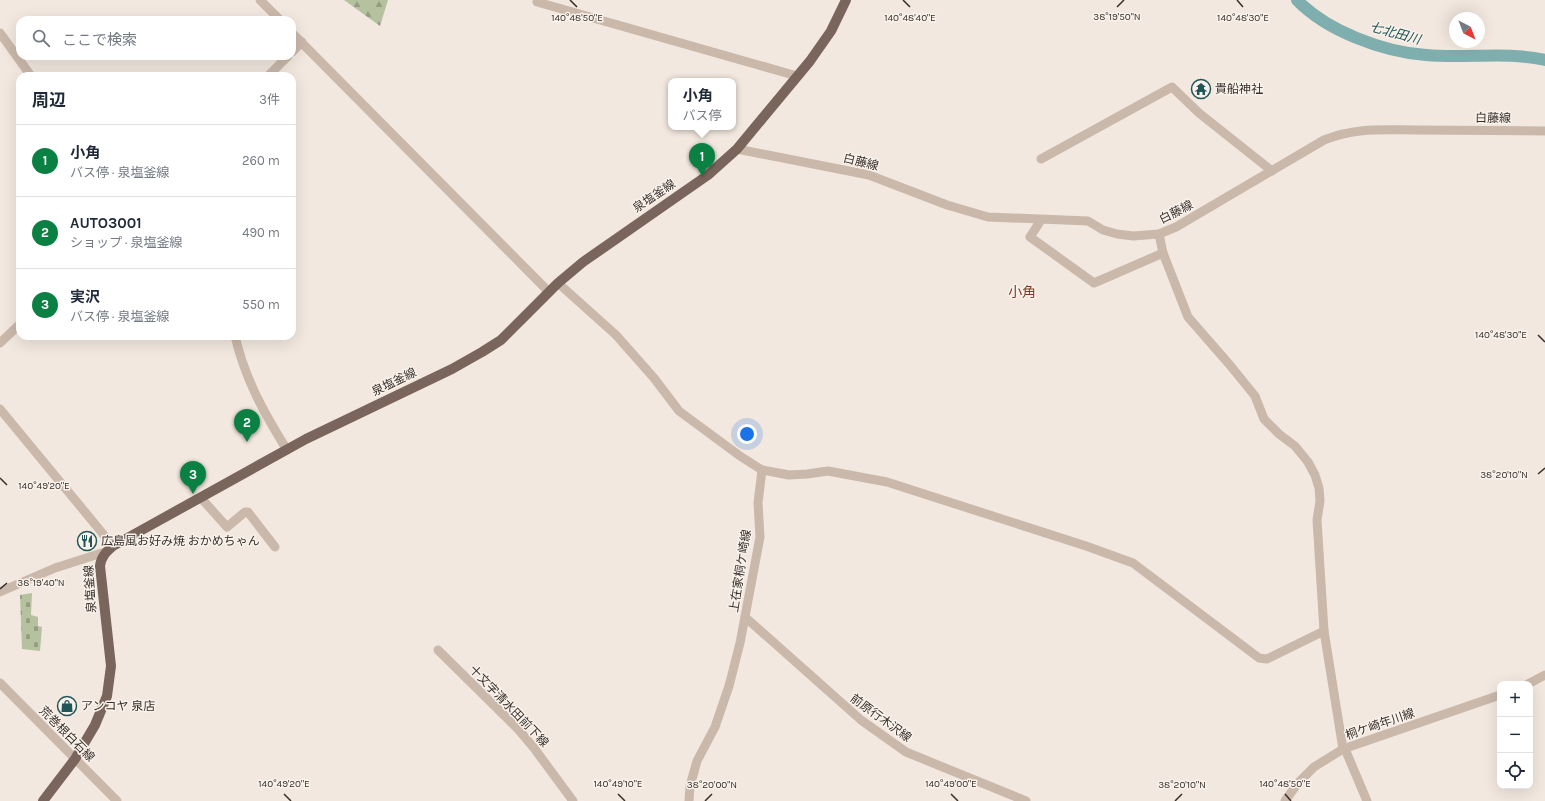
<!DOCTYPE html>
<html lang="ja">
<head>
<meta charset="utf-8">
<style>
	:root { --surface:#fff; --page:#f6f6f7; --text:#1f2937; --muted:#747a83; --line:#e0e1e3; --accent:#0b8043 }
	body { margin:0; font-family:Karla,"Noto Sans JP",sans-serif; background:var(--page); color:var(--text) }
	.controls { position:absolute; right:12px; bottom:12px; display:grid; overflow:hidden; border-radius:8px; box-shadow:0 4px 16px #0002 }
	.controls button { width:36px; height:36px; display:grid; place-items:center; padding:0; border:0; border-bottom:1px solid var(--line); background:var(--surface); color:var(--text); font:20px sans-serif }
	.compass { position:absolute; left:1449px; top:12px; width:36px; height:36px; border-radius:50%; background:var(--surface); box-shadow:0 4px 16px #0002; rotate:138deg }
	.you { position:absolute; left:747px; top:434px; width:14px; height:14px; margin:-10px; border:3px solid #fff; border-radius:50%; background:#1a73e8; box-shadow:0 0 0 6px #1a73e833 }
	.badge { display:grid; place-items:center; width:26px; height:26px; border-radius:50%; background:var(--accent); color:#fff; font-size:13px; font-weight:700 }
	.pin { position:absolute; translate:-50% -33px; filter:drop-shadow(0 1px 2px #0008) }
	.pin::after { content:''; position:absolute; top:21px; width:14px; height:12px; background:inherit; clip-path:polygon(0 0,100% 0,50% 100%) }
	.popup { position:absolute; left:668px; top:78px; width:68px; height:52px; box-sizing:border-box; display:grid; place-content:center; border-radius:8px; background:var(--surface); filter:drop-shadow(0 1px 3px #0005); font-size:13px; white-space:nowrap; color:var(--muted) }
	.popup b { font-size:15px; color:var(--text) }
	.popup::after { content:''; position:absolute; left:50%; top:100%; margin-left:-8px; border:8px solid transparent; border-top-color:var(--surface) }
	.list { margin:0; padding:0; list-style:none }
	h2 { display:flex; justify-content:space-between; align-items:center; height:52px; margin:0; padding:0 16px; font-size:17px }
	h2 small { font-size:13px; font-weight:400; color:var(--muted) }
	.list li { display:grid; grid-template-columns:26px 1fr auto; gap:12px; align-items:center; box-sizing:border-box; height:72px; padding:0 16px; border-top:1px solid var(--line) }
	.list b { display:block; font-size:15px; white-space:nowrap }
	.list p { margin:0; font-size:13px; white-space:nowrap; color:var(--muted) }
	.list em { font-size:13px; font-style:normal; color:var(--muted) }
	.icon { flex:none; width:22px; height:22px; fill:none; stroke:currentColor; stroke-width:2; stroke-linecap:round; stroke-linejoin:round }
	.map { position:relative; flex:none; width:1545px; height:801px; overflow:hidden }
	.search { position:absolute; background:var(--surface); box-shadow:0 4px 16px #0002; left:16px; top:16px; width:280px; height:44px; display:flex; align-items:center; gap:10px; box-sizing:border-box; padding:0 14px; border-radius:12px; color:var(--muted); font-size:15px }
	.panel { position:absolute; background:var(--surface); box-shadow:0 4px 16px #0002; left:16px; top:72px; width:280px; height:268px; border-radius:12px }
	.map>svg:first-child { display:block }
</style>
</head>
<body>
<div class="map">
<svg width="1545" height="801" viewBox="0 0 1545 801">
	<defs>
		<pattern id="forest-firs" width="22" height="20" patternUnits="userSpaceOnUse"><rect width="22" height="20" fill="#b6c19f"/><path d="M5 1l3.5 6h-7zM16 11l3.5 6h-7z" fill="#959d82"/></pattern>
		<pattern id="cemetery-stones" width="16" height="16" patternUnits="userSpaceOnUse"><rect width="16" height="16" fill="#b6c19f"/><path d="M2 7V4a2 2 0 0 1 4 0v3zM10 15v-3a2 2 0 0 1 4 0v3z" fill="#959d82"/></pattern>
	</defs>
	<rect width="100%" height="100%" fill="#f2e8df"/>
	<path fill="url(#forest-firs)" d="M344 0H388L380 26Z"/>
	<path fill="url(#cemetery-stones)" d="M32 593 31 615 38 617V626L42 627 40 651 22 649 20 595Z"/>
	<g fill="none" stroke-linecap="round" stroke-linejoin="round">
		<path stroke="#7faeae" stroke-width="12" d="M1297 0C1327 31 1383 52 1426 55 1465 59 1506 51 1545 60"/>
		<g stroke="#cab8ab" stroke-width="9">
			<path d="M260 0 280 20"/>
			<path d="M537 2 797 76"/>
			<path d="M0 33 31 76"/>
			<path d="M292 33 549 292"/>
			<path d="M292 52 302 42"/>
			<path d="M268 76 288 56"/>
			<path d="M737 149 869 175 947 205 988 217 1088 221 1103 230 1117 234 1133 236 1159 234 1176 227 1324 140C1356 127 1383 130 1417 130 1459 130 1502 131 1545 131"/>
			<path d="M1041 159 1172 87 1199 113 1272 171"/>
			<path d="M1041 220 1030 237 1094 283 1163 253"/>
			<path d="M1159 234 1163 253 1188 317 1229 364 1255 396 1264 419 1279 434 1295 446 1308 462 1315 475 1319 488 1320 501 1317 520 1324 631 1343 749"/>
			<path d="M558 283 616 335 654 378 679 411 740 456 762 470 758 503 760 537 740 643 729 686 715 727 697 761 690 786 689 801"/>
			<path d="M235 336C245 379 264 413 287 450"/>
			<path d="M0 343 20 324"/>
			<path d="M0 409 113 546"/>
			<path d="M762 470 789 475 807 474 828 471 887 482 1086 546 1133 563 1259 658 1267 659 1324 631"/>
			<path d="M201 498 227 527 245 512H248L275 547"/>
			<path d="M0 592 55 568 105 552"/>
			<path d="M745 617 861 720 906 752 1026 801"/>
			<path d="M438 650 518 729 534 748 573 801"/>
			<path d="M0 683 117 801"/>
			<path d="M1528 684 1545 675"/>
			<path d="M1345 749 1367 801"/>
			<path d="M1285 801 1298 783 1314 767 1343 749 1500 695"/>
		</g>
		<path stroke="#79655c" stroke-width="10" d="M43 801 75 759 95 725 107 696 111 666 100 566C101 557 106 552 113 546L306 439 452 369 482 352 501 340 558 283 583 262 708 175 737 149 810 61 831 31 846 0"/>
	</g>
	<path fill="none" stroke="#382e2a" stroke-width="1.5" d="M570 0 577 7M903 0 910 7M1237 0 1243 7M1117 7 1124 0M1538 335 1545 342M1538 474 1545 468M0 478 7 485M0 589 7 583M284 794 291 801M618 794 625 801M951 794 958 801M1285 794 1291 801M705 801 712 794M1175 801 1182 794"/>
	<defs>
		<g id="temple-ring" transform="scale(1)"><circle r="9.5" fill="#f9f2eb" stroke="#215658" stroke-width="1.5"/><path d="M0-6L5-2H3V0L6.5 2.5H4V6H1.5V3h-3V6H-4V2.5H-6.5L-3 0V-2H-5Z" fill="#215658"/></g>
		<g id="restaurant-ring" transform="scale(1)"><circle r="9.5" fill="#f9f2eb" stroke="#215658" stroke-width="1.5"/><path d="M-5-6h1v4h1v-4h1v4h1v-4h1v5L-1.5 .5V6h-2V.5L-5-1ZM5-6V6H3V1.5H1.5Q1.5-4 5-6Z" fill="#215658"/></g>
		<g id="shop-ring" transform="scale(1)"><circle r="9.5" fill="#f9f2eb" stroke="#215658" stroke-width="1.5"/><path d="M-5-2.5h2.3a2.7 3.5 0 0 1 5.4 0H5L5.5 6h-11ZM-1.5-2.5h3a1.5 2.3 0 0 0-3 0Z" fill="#215658"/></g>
	</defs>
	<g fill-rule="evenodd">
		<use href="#temple-ring" x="1201" y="89"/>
		<use href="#restaurant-ring" x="87" y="541"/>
		<use href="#shop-ring" x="67" y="706"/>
	</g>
	<g text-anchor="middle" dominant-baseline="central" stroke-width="3" stroke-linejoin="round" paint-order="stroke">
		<g font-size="12" fill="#382e2a" stroke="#f9f2eb" text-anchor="start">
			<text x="1215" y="89">貴船神社</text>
			<text x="101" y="541">広島風お好み焼 おかめちゃん</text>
			<text x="81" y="706">アンコヤ 泉店</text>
		</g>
		<g font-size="12" fill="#382e2a" stroke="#f9f2eb">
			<text transform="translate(1493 118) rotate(1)">白藤線</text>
			<text transform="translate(861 162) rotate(14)">白藤線</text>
			<text transform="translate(654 196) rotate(-34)">泉塩釜線</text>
			<text transform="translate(1176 212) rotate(-27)">白藤線</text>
			<text transform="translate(394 382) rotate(-26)">泉塩釜線</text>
			<text transform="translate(740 571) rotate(-81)">上在家桐ケ崎線</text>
			<text transform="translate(90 589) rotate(-94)">泉塩釜線</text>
			<text transform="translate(509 706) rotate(46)">十文字清水田前下線</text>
			<text transform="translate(881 718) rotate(36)">前原行木沢線</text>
			<text transform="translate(1380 724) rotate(-19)">桐ケ崎年川線</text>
			<text transform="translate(67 734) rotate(45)">荒巻根白石線</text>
		</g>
		<g font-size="13" font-style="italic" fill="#215658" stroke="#f9f2eb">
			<text transform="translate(1395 33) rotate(15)">七北田川</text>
		</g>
		<g font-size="14" fill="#843926" stroke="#f9f2eb">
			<text x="1022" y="292">小角</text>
		</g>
	</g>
	<g font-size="10" text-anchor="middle" fill="#382e2a" stroke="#f9f2eb" stroke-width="3" stroke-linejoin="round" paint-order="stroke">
		<text x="1117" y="20">38°19'50"N</text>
		<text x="577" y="21">140°48'50"E</text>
		<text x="910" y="21">140°48'40"E</text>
		<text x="1243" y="21">140°48'30"E</text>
		<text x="1501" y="338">140°48'30"E</text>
		<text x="1504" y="478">38°20'10"N</text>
		<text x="44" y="489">140°49'20"E</text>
		<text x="41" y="586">38°19'40"N</text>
		<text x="284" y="787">140°49'20"E</text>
		<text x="618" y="787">140°49'10"E</text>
		<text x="951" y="787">140°49'00"E</text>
		<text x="1285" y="787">140°48'50"E</text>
		<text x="712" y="788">38°20'00"N</text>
		<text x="1182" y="788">38°20'10"N</text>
	</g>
</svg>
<div class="controls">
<button>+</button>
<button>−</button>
<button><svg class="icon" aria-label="locate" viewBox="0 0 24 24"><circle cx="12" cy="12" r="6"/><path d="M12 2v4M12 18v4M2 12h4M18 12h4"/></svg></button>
</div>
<svg class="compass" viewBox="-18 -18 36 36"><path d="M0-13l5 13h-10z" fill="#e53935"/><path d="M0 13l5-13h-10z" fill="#747a83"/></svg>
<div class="you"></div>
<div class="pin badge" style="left:702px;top:176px">1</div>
<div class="popup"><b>小角</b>バス停</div>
<div class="pin badge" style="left:247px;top:442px">2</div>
<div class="pin badge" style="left:193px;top:494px">3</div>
<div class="search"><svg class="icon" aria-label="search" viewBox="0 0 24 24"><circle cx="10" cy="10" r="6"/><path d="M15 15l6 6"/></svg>ここで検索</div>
<section class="panel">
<h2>周辺<small>3件</small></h2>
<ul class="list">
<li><span class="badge">1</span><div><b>小角</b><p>バス停 · 泉塩釜線</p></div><em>260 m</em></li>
<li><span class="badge">2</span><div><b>AUTO3001</b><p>ショップ · 泉塩釜線</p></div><em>490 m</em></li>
<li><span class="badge">3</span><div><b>実沢</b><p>バス停 · 泉塩釜線</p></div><em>550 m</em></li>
</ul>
</section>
</div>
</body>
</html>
